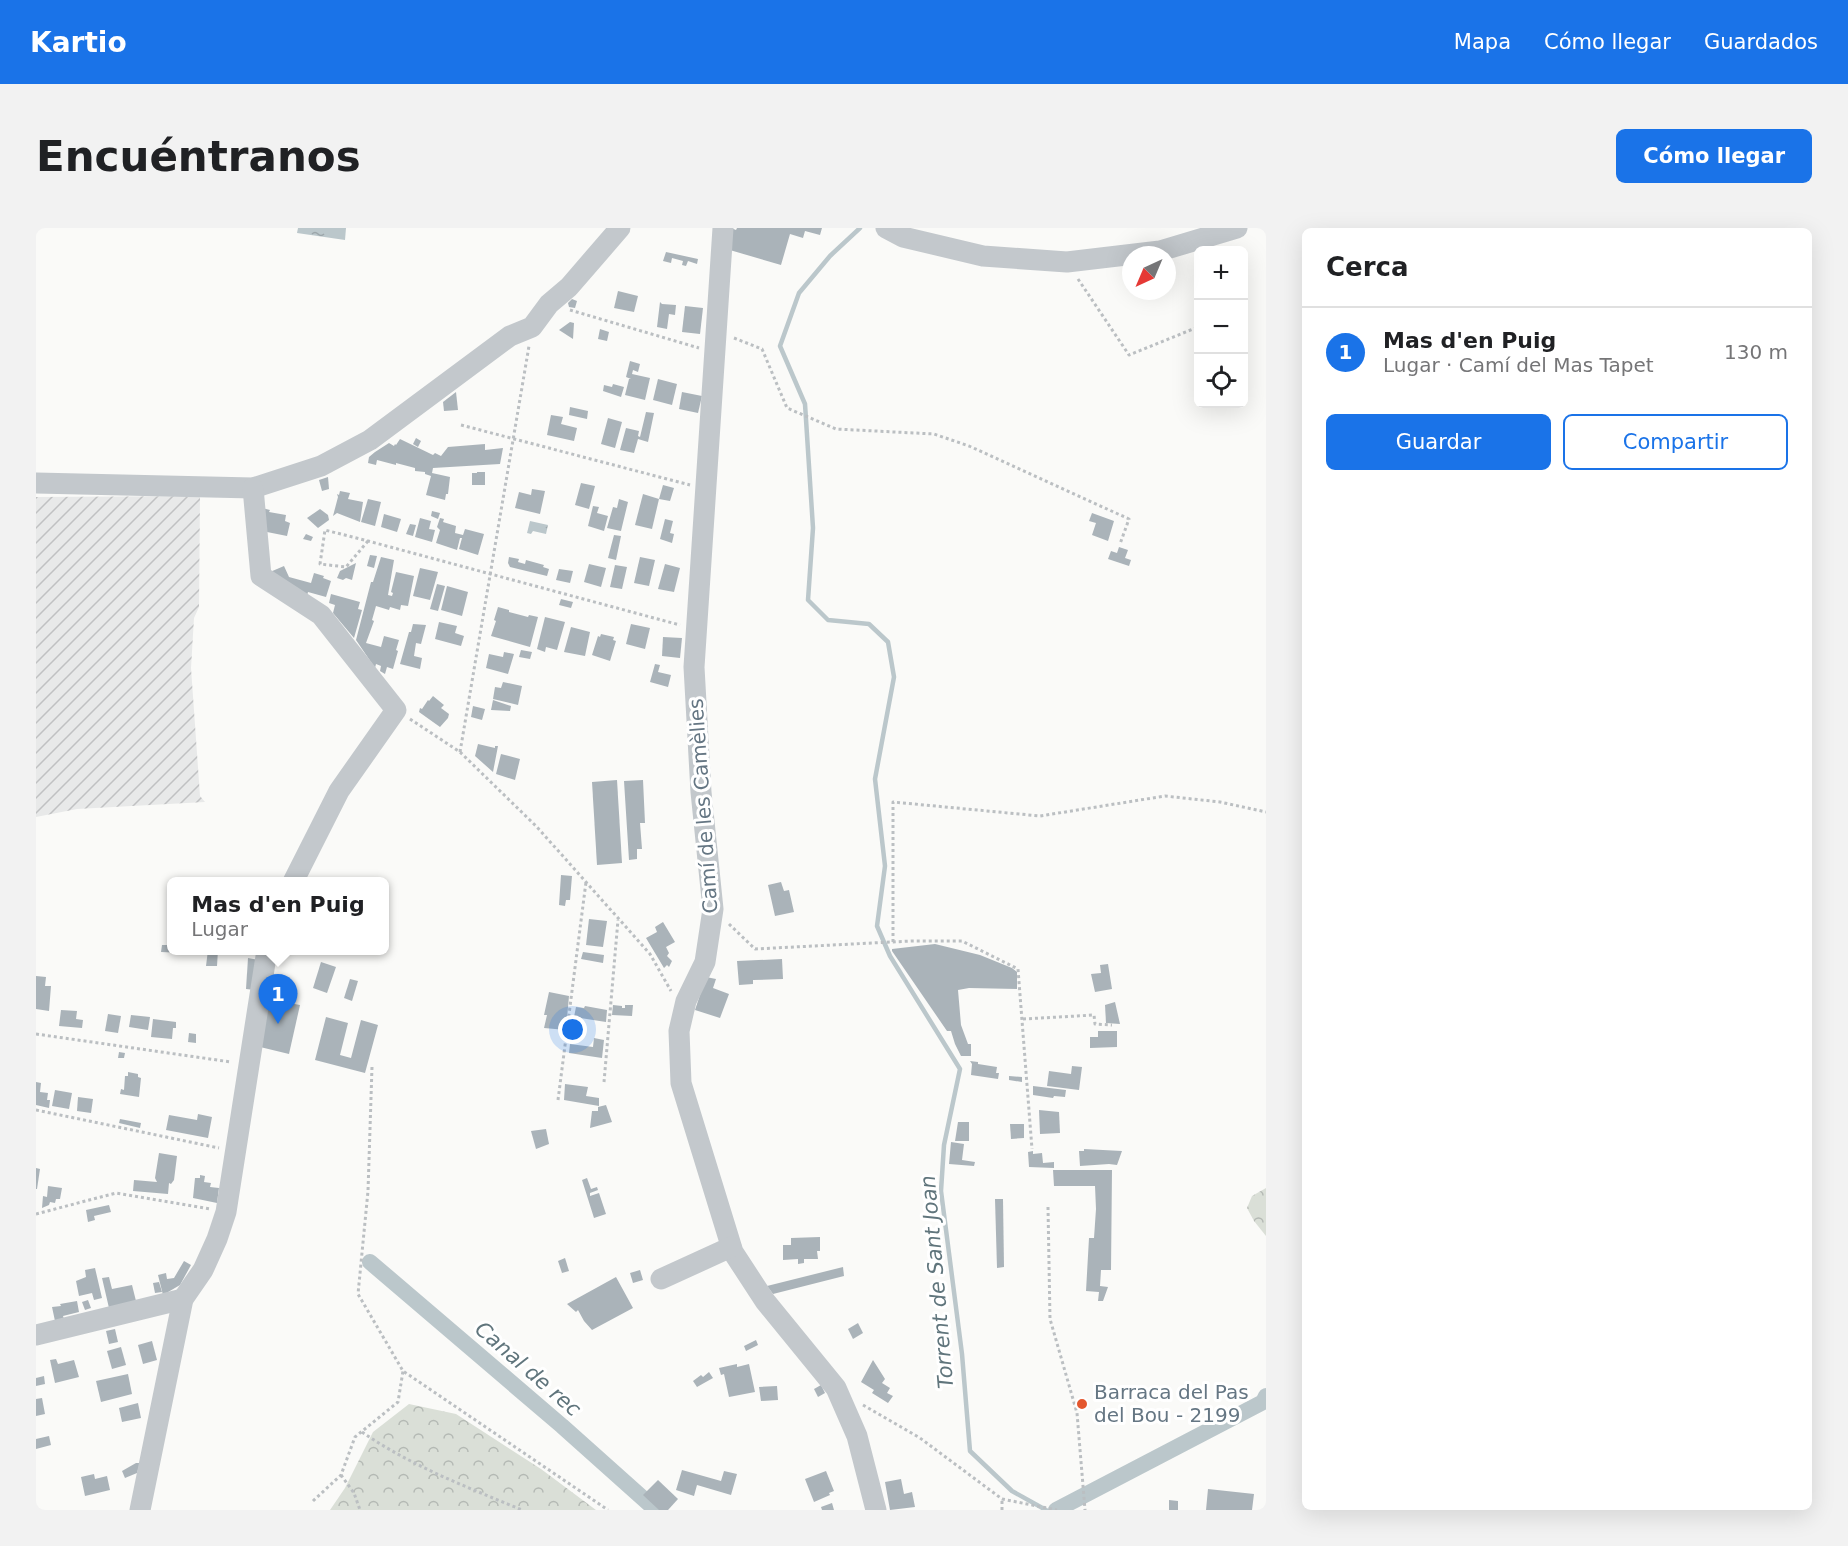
<!DOCTYPE html>
<html lang="es">
<head>
<meta charset="utf-8">
<style>
	:root { --surface:#fff; --page:#f2f2f2; --text:#202124; --muted:#757577; --line:#e0e0e0; --accent:#1a73e8 }
	body { margin:0; font-family:"DejaVu Sans",sans-serif; background:var(--page); color:var(--text) }
	.controls { position:absolute; right:18px; top:18px; display:grid; overflow:hidden; border-radius:9px; box-shadow:0 6px 24px #0002 }
	.controls button { width:54px; height:54px; display:grid; place-items:center; padding:0; border:0; border-bottom:2px solid var(--line); background:var(--surface); color:var(--text); font:30px sans-serif }
	.compass { position:absolute; left:1086px; top:18px; width:54px; height:54px; border-radius:50%; background:var(--surface); box-shadow:0 6px 24px #0002; rotate:224deg }
	.you { position:absolute; left:537px; top:802px; width:21px; height:21px; margin:-15px; border:4px solid #fff; border-radius:50%; background:#1a73e8; box-shadow:0 0 0 9px #1a73e833 }
	.badge { display:grid; place-items:center; width:39px; height:39px; border-radius:50%; background:var(--accent); color:#fff; font-size:20px; font-weight:700 }
	.pin { position:absolute; translate:-50% -50px; filter:drop-shadow(0 2px 3px #0008) }
	.pin::after { content:''; position:absolute; top:32px; width:21px; height:18px; background:inherit; clip-path:polygon(0 0,100% 0,50% 100%) }
	.popup { position:absolute; left:131px; top:649px; width:222px; height:78px; box-sizing:border-box; display:grid; place-content:center; border-radius:9px; background:var(--surface); filter:drop-shadow(0 2px 4px #0005); font-size:20px; white-space:nowrap; color:var(--muted) }
	.popup b { font-size:22px; color:var(--text) }
	.popup::after { content:''; position:absolute; left:50%; top:100%; margin-left:-12px; border:12px solid transparent; border-top-color:var(--surface) }
	.list { margin:0; padding:0; list-style:none }
	h2 { display:flex; justify-content:space-between; align-items:center; height:78px; margin:0; padding:0 24px; font-size:26px }
	h2 small { font-size:20px; font-weight:400; color:var(--muted) }
	.list li { display:grid; grid-template-columns:39px 1fr auto; gap:18px; align-items:center; box-sizing:border-box; height:90px; padding:0 24px; border-top:2px solid var(--line) }
	.list b { display:block; font-size:22px; white-space:nowrap }
	.list p { margin:0; font-size:20px; white-space:nowrap; color:var(--muted) }
	.list em { font-size:20px; font-style:normal; color:var(--muted) }
	.actions { display:flex; gap:12px; padding:18px 24px }
	.actions a { flex:1; padding:14px 0; border:2px solid var(--accent); border-radius:9px; text-align:center; font-size:21px; color:var(--accent) }
	.actions .main { background:var(--accent); color:#fff }
	.icon { flex:none; width:33px; height:33px; fill:none; stroke:currentColor; stroke-width:2; stroke-linecap:round; stroke-linejoin:round }
	.map { position:relative; flex:none; width:1230px; height:1282px; overflow:hidden; border-radius:9px }
	header { display:flex; align-items:center; gap:36px; box-sizing:border-box; height:84px; padding:0 30px; background:var(--accent); color:#fff }
	header strong { font-size:28px }
	nav { display:flex; gap:33px; margin-inline-start:auto; font-size:21px }
	.intro { display:flex; align-items:center; justify-content:space-between; box-sizing:border-box; height:144px; padding:0 36px }
	h1 { margin:0; font-size:42px }
	.button { padding:15px 27px; border-radius:9px; background:var(--accent); color:#fff; font-size:21px; font-weight:700 }
	main { display:flex; gap:36px; padding:0 36px }
	aside { flex:1; background:var(--surface); border-radius:9px; box-shadow:0 6px 24px #0002 }
	.map>svg:first-child { display:block }
</style>
</head>
<body>
<header>
<strong>Kartio</strong>
<nav><a>Mapa</a><a>Cómo llegar</a><a>Guardados</a></nav>
</header>
<div class="intro"><h1>Encuéntranos</h1><a class="button">Cómo llegar</a></div>
<main>
<div class="map">
<svg width="1230" height="1282" viewBox="0 0 1230 1282">
	<defs>
		<pattern id="industrial-furrows" width="10" height="10" patternUnits="userSpaceOnUse" patternTransform="scale(1.5)"><rect width="10" height="10" fill="#e8e9e9"/><path d="M-1 1l2-2M0 10L10 0M9 11l2-2" fill="none" stroke="#c0c1c2"/></pattern>
		<pattern id="forest-crowns" width="20" height="18" patternUnits="userSpaceOnUse" patternTransform="scale(1.5)"><rect width="20" height="18" fill="#dadfd7"/><path d="M2 6a3 3 0 1 1 6 0M12 15a3 3 0 1 1 6 0" fill="none" stroke="#b4b9b4"/></pattern>
		<pattern id="water-ripples" width="26" height="14" patternUnits="userSpaceOnUse" patternTransform="scale(1.5)"><rect width="26" height="14" fill="#bbc7cb"/><path d="M2 4q2-2 4 0t4 0M15 11q2-2 4 0t4 0" fill="none" stroke="#9ca6aa"/></pattern>
	</defs>
	<rect width="100%" height="100%" fill="#fafaf8"/>
	<path fill="url(#industrial-furrows)" d="M164 268 163 379 158 390 155 440 164 568 169 574 41 581 0 589V269Z"/>
	<g fill="url(#forest-crowns)">
		<path d="M1230 960V1008L1218 993 1211 980 1216 968Z"/>
		<path d="M373 1176 420 1186 505 1241 560 1282H294L309 1260 337 1204Z"/>
	</g>
	<g fill="url(#water-ripples)">
		<path d="M262 0H310L309 12 261 5Z"/>
		<path d="M494 293 512 297 510 306 497 303 495 306 491 305Z"/>
	</g>
	<g fill="none" stroke-linecap="round" stroke-linejoin="round">
		<path stroke="#bbc7cb" stroke-width="4.5" d="M824 0 794 28 763 65 744 118 769 176 777 300 772 372 792 392 833 396 852 414 858 449 839 551 849 638 841 698 854 728 924 841 908 917 905 963 926 1126 934 1223 976 1263 1010 1282"/>
		<g stroke="#bbc7cb" stroke-width="16">
			<path d="M334 1034 526 1198 620 1282"/>
			<path d="M1020 1282 1227 1174 1230 1168"/>
		</g>
	</g>
	<g fill="#aab3b9">
		<path d="M695 0 700 2 701 0H786L784 7 769 3 767 10 754 6 745 37 687 20Z"/>
		<path d="M630 24 662 31 661 36 652 33 650 38 646 37 647 33 636 30 635 35 627 33Z"/>
		<path d="M582 63 602 68 598 84 578 80Z"/>
		<path d="M536 71 541 73 539 80 533 79 532 75Z"/>
		<path d="M624 74 626 76 640 77 639 87 633 86 631 101 621 99Z"/>
		<path d="M649 78 667 80 664 106 646 104Z"/>
		<path d="M534 94 538 95 537 111 523 102Z"/>
		<path d="M564 101 573 104 571 113 562 111Z"/>
		<path d="M594 133 604 136 602 144 597 142 596 146 614 150 609 172 589 167 593 151H595L590 149Z"/>
		<path d="M622 151 641 156 636 177 617 172Z"/>
		<path d="M577 156 588 159 585 169 567 163 568 157 576 159Z"/>
		<path d="M420 164 422 182 408 183 407 174Z"/>
		<path d="M646 164 666 168 662 185 643 181Z"/>
		<path d="M534 179 552 183 551 191 533 187Z"/>
		<path d="M610 184 618 185 612 214 602 211 598 225 584 222 590 200 603 203 602 208 604 209Z"/>
		<path d="M515 187 527 189 525 196 541 200 538 213 511 207Z"/>
		<path d="M572 190 586 194 579 220 565 216Z"/>
		<path d="M380 210 385 213 382 219 377 216Z"/>
		<path d="M364 211 397 227 399 225 405 228 412 219 449 216V222L467 220 464 236 397 240 396 245 414 249 412 266H410L409 272 390 267 395 248 389 246V244L379 243V240L360 235V237L341 232 340 237 332 235 333 229 339 224 353 215 358 218 359 216 360 217Z"/>
		<path d="M441 244H449V257H436V245H441Z"/>
		<path d="M292 249 293 261 286 263 283 252Z"/>
		<path d="M545 255 559 258 553 281 539 277Z"/>
		<path d="M627 257 638 260 634 273 623 271Z"/>
		<path d="M496 261 509 263 504 286 479 280 483 264 495 267Z"/>
		<path d="M304 263 314 265 312 271 327 274 324 294 301 285 297 288 302 269 301 266 303 267Z"/>
		<path d="M607 266 623 271 616 301 599 297Z"/>
		<path d="M332 271 345 274 339 298 325 294Z"/>
		<path d="M583 271 592 274 585 303 571 300 577 279 581 280Z"/>
		<path d="M557 278 563 279 561 285 572 288 568 303 552 298Z"/>
		<path d="M226 280 234 282 233 284 250 287 249 293 254 295 251 308 226 303Z"/>
		<path d="M284 281 292 287 293 292 282 300 271 290Z"/>
		<path d="M396 283 404 285 402 291 395 288Z"/>
		<path d="M1056 285 1078 293 1072 313 1056 307 1060 295 1053 293Z"/>
		<path d="M348 286 365 291 361 304 345 299Z"/>
		<path d="M384 290 395 293 393 301 399 302 396 314 379 309Z"/>
		<path d="M404 290 408 291 407 294 420 298 419 305 427 307 429 301 448 306 442 327 423 321 426 310H424L421 322 400 315 404 302 401 299Z"/>
		<path d="M629 291 637 293 634 305 638 306 636 315 624 311Z"/>
		<path d="M374 296 380 297 377 308 370 306Z"/>
		<path d="M270 306 277 309 275 313 267 311Z"/>
		<path d="M578 307 585 308 580 332 572 330Z"/>
		<path d="M1083 319 1092 322 1089 330 1095 332 1093 338 1072 331 1075 323 1081 325Z"/>
		<path d="M334 327 341 328 338 340 331 338Z"/>
		<path d="M345 329 358 332 352 367 356 368 357 365 355 364 360 344 378 348 372 378 365 377 364 382 354 379 353 382 340 378 336 392 338 393 330 415 345 419 348 408 363 412 360 422 362 423 357 441 351 439 349 446 344 443 345 438 340 436 339 440 320 412 335 354H337Z"/>
		<path d="M473 329 483 331 482 334 489 336 490 332 508 337 507 339 513 341 511 348 474 339 472 335Z"/>
		<path d="M604 329 619 332 613 358 598 355Z"/>
		<path d="M320 335 316 352 310 350 307 352 301 350 304 343Z"/>
		<path d="M553 336 570 340 565 359 548 354Z"/>
		<path d="M629 336 644 340 638 364 622 361Z"/>
		<path d="M579 337 591 339 586 361 574 359Z"/>
		<path d="M248 338 253 349 275 355 278 345 288 348 287 350 295 353 290 369 272 364 271 368 234 344Z"/>
		<path d="M384 340 402 344 394 372 377 368Z"/>
		<path d="M523 341 537 343 534 355 520 352Z"/>
		<path d="M401 356 409 358 402 383 394 381Z"/>
		<path d="M411 358 432 364 426 388 405 382Z"/>
		<path d="M295 366 324 374 322 381 326 382 318 410 297 385 299 377 293 375Z"/>
		<path d="M525 371 537 374 535 380 523 377Z"/>
		<path d="M462 379 473 382V384L492 389 493 387 502 389 494 419 455 408 460 393 458 392Z"/>
		<path d="M509 389 529 394 521 422 510 419 509 424 501 421Z"/>
		<path d="M403 394 421 398 419 405 428 408 425 418 399 411Z"/>
		<path d="M377 396 390 397 385 416 380 415 378 428 386 430 384 441 364 436 373 404H375Z"/>
		<path d="M595 396 614 400 609 421 590 416Z"/>
		<path d="M535 399 554 404 549 428 528 424Z"/>
		<path d="M565 406 578 409 577 412 580 413 574 433 556 427 562 408 564 409Z"/>
		<path d="M627 409 646 410 644 430 626 428Z"/>
		<path d="M485 422 496 424 494 431 483 429Z"/>
		<path d="M468 424 478 426 472 446 450 440 453 426 467 429Z"/>
		<path d="M619 436 624 437 622 444 635 447 632 459 614 454Z"/>
		<path d="M467 454 486 458 482 477 457 471 459 459 465 460Z"/>
		<path d="M397 468 408 477 405 480 413 486 412 490 404 499 383 484 384 480 386 481 392 472 393 473Z"/>
		<path d="M457 472 475 478 474 483 455 482Z"/>
		<path d="M437 478 449 481 446 492 435 489Z"/>
		<path d="M442 516 459 520V518H462L457 544 439 528Z"/>
		<path d="M465 526 484 531 479 552 460 546Z"/>
		<path d="M581 552 586 635 561 637 556 554Z"/>
		<path d="M607 552 609 595H604L606 621H601V631L593 632 588 553Z"/>
		<path d="M525 647 536 648 534 672H530L529 678 523 677Z"/>
		<path d="M745 654 748 663 753 662 758 684 739 688 732 657Z"/>
		<path d="M553 691 571 693 567 719 550 717Z"/>
		<path d="M627 694 639 714 630 719 633 725 631 728 636 733 633 739 631 737 628 740 610 710 621 704 619 699Z"/>
		<path d="M899 716 944 727 976 740 981 744V761L933 760 922 762 925 797 932 816H935V828H925L919 816 915 803H911L856 723V721Z"/>
		<path d="M126 717H136V722H148V725L125 724Z"/>
		<path d="M172 722H182L181 738H170Z"/>
		<path d="M547 724 568 727 567 735 545 731Z"/>
		<path d="M212 730 223 732 219 762 210 761Z"/>
		<path d="M746 731 747 751 717 752V756L703 757 701 733Z"/>
		<path d="M285 734 300 739 291 765 277 760Z"/>
		<path d="M1072 736 1076 761 1059 764 1055 746 1065 745 1064 737Z"/>
		<path d="M0 748 10 749 9 758H15L13 783 0 781Z"/>
		<path d="M670 749 680 751 677 760 693 766 684 790 659 782Z"/>
		<path d="M314 751 322 753 316 773 308 770Z"/>
		<path d="M513 764 533 768 530 802 508 800 511 787H508Z"/>
		<path d="M231 771 264 777 253 826 220 818Z"/>
		<path d="M1079 774 1084 796 1070 795 1069 777Z"/>
		<path d="M577 777 586 778V780H589V777H597L596 788 576 787Z"/>
		<path d="M549 778 571 782 570 794 538 789 540 779 548 780Z"/>
		<path d="M25 782 41 783 40 791 47 792 46 800 23 798Z"/>
		<path d="M72 786 85 788 82 805 69 803Z"/>
		<path d="M95 787 114 789 112 802 93 799Z"/>
		<path d="M290 789 312 795 304 827 315 830 325 792 342 797 329 845 279 832Z"/>
		<path d="M117 791 140 794V800H137L136 811 115 809Z"/>
		<path d="M1062 803H1081V819L1054 820V809H1062Z"/>
		<path d="M153 805 160 806V815L152 814Z"/>
		<path d="M558 810 568 812 566 830 533 825 534 816 557 819Z"/>
		<path d="M83 824 89 825 88 830H82Z"/>
		<path d="M934 833 942 834V836L961 839 960 845H963L962 851 935 847 936 836Z"/>
		<path d="M1036 838 1046 839 1043 862 1011 858 1013 843 1035 846Z"/>
		<path d="M92 844 102 846V849L105 850 103 869 84 866 85 861 88 862 89 848H92Z"/>
		<path d="M973 848 986 849V854L973 852Z"/>
		<path d="M0 854 5 855 4 864 12 865 11 872H14L13 880 0 877Z"/>
		<path d="M529 856 552 859 550 868 563 870V878L528 872Z"/>
		<path d="M997 858 1030 862 1029 869 1018 868 1017 870 997 867Z"/>
		<path d="M19 862 36 865 33 881 16 878Z"/>
		<path d="M42 869 57 871 55 885 41 883Z"/>
		<path d="M570 877 576 894 554 900 556 883H562V879Z"/>
		<path d="M1003 882 1023 884 1024 905 1004 906Z"/>
		<path d="M162 886 176 889 172 910 130 902 133 887 161 892Z"/>
		<path d="M84 891 105 895 104 900 83 895Z"/>
		<path d="M922 894H933V913H919Z"/>
		<path d="M974 896H988V910L975 911Z"/>
		<path d="M510 901 513 916 500 921 495 903Z"/>
		<path d="M915 914 928 916 926 932 939 934 938 938 913 936Z"/>
		<path d="M1048 921 1086 923 1081 937 1073 936 1044 938 1043 923H1048Z"/>
		<path d="M997 923V926L1006 925 1007 935 1018 934V940L993 939 992 924Z"/>
		<path d="M123 925 141 928 138 952 135 956 133 955 132 966 97 963 98 952 121 954 119 950Z"/>
		<path d="M0 940 4 941 1 961H0Z"/>
		<path d="M1017 942H1076L1075 1042H1065L1064 1058 1072 1059 1067 1073H1062L1063 1064 1050 1063 1053 1010H1058L1060 981 1059 958H1018Z"/>
		<path d="M164 947 169 948 168 954 175 955 174 959 183 960 181 975 157 970 159 950H164Z"/>
		<path d="M551 950 555 961 561 959 562 962 554 965V968L563 965 570 986 558 990 546 952Z"/>
		<path d="M12 958 26 960 24 971H20L19 975 14 974 13 977 6 980 7 968 11 969Z"/>
		<path d="M959 971H967L968 1039 961 1040Z"/>
		<path d="M73 977 75 984 58 988 59 992 52 994 50 982Z"/>
		<path d="M784 1009V1023H781L782 1031H768V1035L762 1036V1031L747 1032V1017H755V1010Z"/>
		<path d="M529 1030 533 1043 526 1045 522 1033Z"/>
		<path d="M148 1033 155 1037 144 1057 127 1067 122 1047 130 1045 131 1051 138 1050Z"/>
		<path d="M807 1039 808 1048 737 1066 731 1058Z"/>
		<path d="M59 1040 66 1070 58 1072 56 1065 43 1068 40 1053 50 1049 49 1042Z"/>
		<path d="M604 1042 607 1052 597 1055 594 1045Z"/>
		<path d="M73 1049 76 1061 96 1057 100 1073 73 1080 66 1050Z"/>
		<path d="M580 1049 597 1080 556 1102 548 1093 542 1082 540 1084 531 1076Z"/>
		<path d="M123 1054 126 1064 119 1065 117 1055Z"/>
		<path d="M52 1072 55 1080 49 1082 46 1074Z"/>
		<path d="M41 1073 43 1084 27 1088 28 1091 19 1093 16 1079 25 1078 24 1076Z"/>
		<path d="M822 1095 827 1105 817 1111 812 1101Z"/>
		<path d="M79 1101 82 1114 73 1116 70 1103Z"/>
		<path d="M720 1112 722 1117 710 1123 708 1118Z"/>
		<path d="M116 1113 121 1132 107 1136 102 1117Z"/>
		<path d="M85 1119 90 1137 76 1141 71 1123Z"/>
		<path d="M20 1131 22 1136 38 1132 43 1149 19 1155 14 1132Z"/>
		<path d="M837 1132 849 1151 846 1155 854 1160 851 1165 857 1168 852 1175 836 1165 838 1162 825 1154Z"/>
		<path d="M701 1136V1139L713 1136 719 1164 693 1169 688 1146 685 1147 683 1140Z"/>
		<path d="M673 1144 677 1150 661 1159 657 1153 665 1147 667 1149Z"/>
		<path d="M92 1146 96 1166 65 1174 60 1153Z"/>
		<path d="M8 1148 9 1156 0 1158V1150Z"/>
		<path d="M785 1157 789 1165 782 1169 778 1161Z"/>
		<path d="M741 1158 742 1172 725 1173 723 1159Z"/>
		<path d="M6 1170 9 1186 0 1188V1171Z"/>
		<path d="M102 1175 105 1190 86 1194 83 1180Z"/>
		<path d="M13 1208 15 1217 0 1221V1211Z"/>
		<path d="M100 1235H104L101 1245 89 1250 86 1243Z"/>
		<path d="M646 1242 685 1253 688 1243 701 1246 695 1267 661 1257 658 1268 640 1262Z"/>
		<path d="M790 1243 798 1263 793 1265 794 1267 778 1274 769 1251Z"/>
		<path d="M58 1246 59 1251 71 1248 74 1262 49 1268 45 1249Z"/>
		<path d="M865 1251 868 1266 876 1264 879 1279 854 1282 849 1254Z"/>
		<path d="M622 1252 642 1271 632 1282H623L607 1267Z"/>
		<path d="M1172 1261 1218 1266 1216 1282H1170Z"/>
		<path d="M1133 1272 1142 1273V1282H1133Z"/>
		<path d="M796 1275 798 1282H786L785 1279Z"/>
	</g>
	<g fill="none" stroke-linecap="round" stroke-linejoin="round">
		<g stroke="#bbbfc2" stroke-width="3" stroke-dasharray="3 3" stroke-linecap="butt">
			<path d="M1042 51 1093 127 1162 99"/>
			<path d="M534 82 663 120"/>
			<path d="M698 110 726 121 751 180 800 201 898 206 933 218 1093 291 1084 316"/>
			<path d="M425 197 654 257"/>
			<path d="M332 313 310 339 284 336 289 302 332 313 644 397"/>
			<path d="M374 491 424 524 501 599 614 726 635 763"/>
			<path d="M424 524 493 118"/>
			<path d="M693 696 719 721 875 713H926L982 741 996 921"/>
			<path d="M857 714V574L1004 588 1129 568 1184 574 1230 584"/>
			<path d="M987 791 1058 787 1059 796 1076 797"/>
			<path d="M0 806 195 834"/>
			<path d="M336 839 332 963 322 1066 367 1143 572 1282"/>
			<path d="M568 854 582 692"/>
			<path d="M522 872 550 654"/>
			<path d="M0 882 183 920"/>
			<path d="M1012 979 1014 1091 1041 1185 1049 1282"/>
			<path d="M0 986 80 965 174 981"/>
			<path d="M827 1177 884 1210 966 1271 1021 1282"/>
			<path d="M326 1204C375 1238 431 1259 486 1282"/>
			<path d="M305 1247 318 1265 324 1282"/>
			<path d="M277 1273 305 1247 319 1209 362 1174 367 1143"/>
			<path d="M966 1282V1272"/>
		</g>
		<g stroke="#c3c8cc" stroke-width="21">
			<path d="M687 0 658 439 665 564 677 681 669 734 650 773 643 803 645 855 697 1024 729 1073 800 1160 821 1208 840 1282"/>
			<path d="M850 0 867 9 947 28 1031 34 1124 23 1201 0"/>
			<path d="M0 255 217 260 285 238 334 212 474 108 496 99 513 76 533 59 584 0"/>
			<path d="M217 260 225 348 285 387 360 482 303 563 257 654"/>
			<path d="M625 1051 695 1019"/>
			<path d="M0 1107 147 1071"/>
			<path d="M104 1282 147 1071 167 1042 181 1011 190 984 231 722"/>
		</g>
	</g>
	<circle fill="#e4572e" stroke="#fff" stroke-width="2" cx="1046" cy="1176" r="6"/>
	<g text-anchor="middle" dominant-baseline="central" stroke-width="6" stroke-linejoin="round" paint-order="stroke">
		<g font-size="20" fill="#657683" stroke="#fff">
			<text transform="translate(667 578) rotate(-94)">Camí de les Camèlies</text>
		</g>
		<g font-size="20" fill="#657683" stroke="#fff" text-anchor="start">
			<text x="1058" y="1164">Barraca del Pas<tspan x="1058" dy="23">del Bou - 2199</tspan></text>
		</g>
		<g font-size="21" font-style="italic" fill="#60757c" stroke="#fff">
			<text transform="translate(901 1054) rotate(-95)">Torrent de Sant Joan</text>
			<text transform="translate(492 1141) rotate(41)">Canal de rec</text>
		</g>
	</g>
</svg>
<div class="controls">
<button>+</button>
<button>−</button>
<button><svg class="icon" aria-label="locate" viewBox="0 0 24 24"><circle cx="12" cy="12" r="6"/><path d="M12 2v4M12 18v4M2 12h4M18 12h4"/></svg></button>
</div>
<svg class="compass" viewBox="-18 -18 36 36"><path d="M0-13l5 13h-10z" fill="#e53935"/><path d="M0 13l5-13h-10z" fill="#757577"/></svg>
<div class="you"></div>
<div class="pin badge" style="left:242px;top:796px">1</div>
<div class="popup"><b>Mas d'en Puig</b>Lugar</div>
</div>
<aside>
<h2>Cerca<small></small></h2>
<ul class="list">
<li><span class="badge">1</span><div><b>Mas d'en Puig</b><p>Lugar · Camí del Mas Tapet</p></div><em>130 m</em></li>
</ul>
<div class="actions"><a class="main">Guardar</a><a>Compartir</a></div>
</aside>
</main>
</body>
</html>
